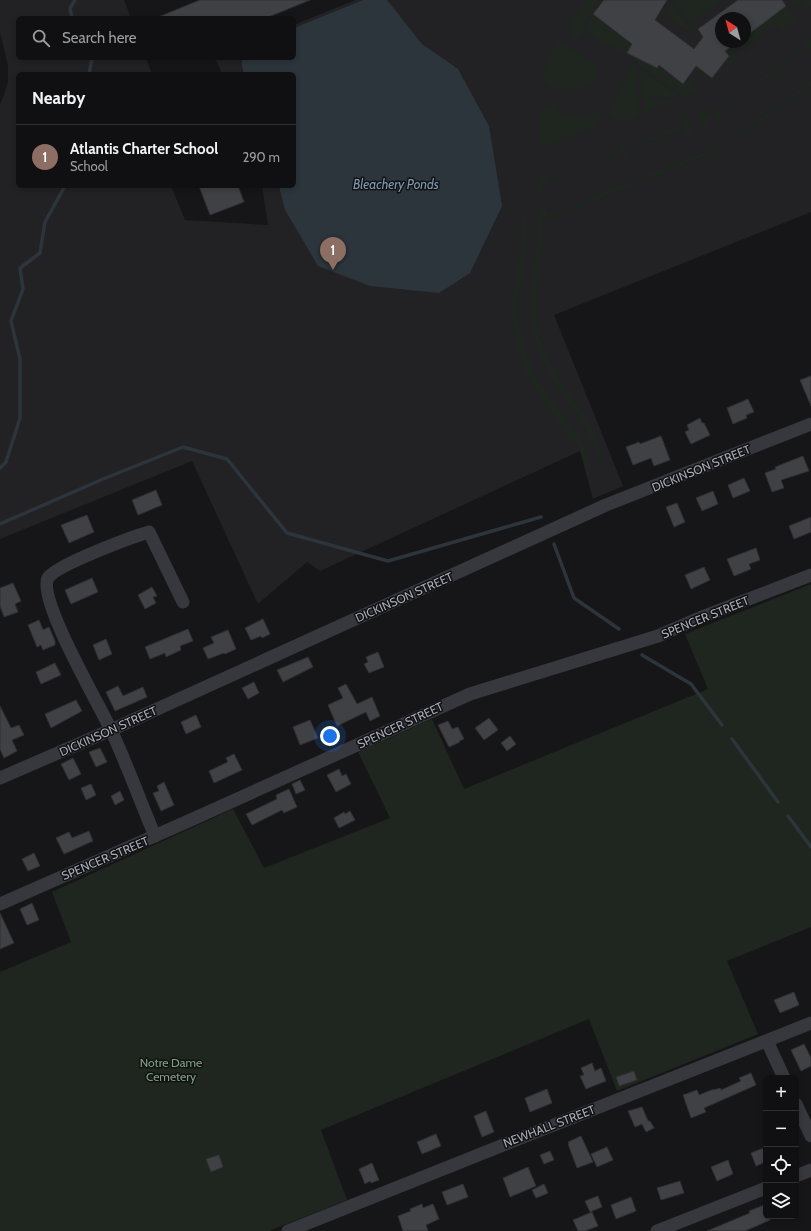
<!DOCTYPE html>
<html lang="en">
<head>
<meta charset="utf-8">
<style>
	:root { --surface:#101012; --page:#1e1e20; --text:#f1f3f6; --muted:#9c9d9f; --line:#303032; --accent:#f2b134 }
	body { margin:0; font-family:Cabin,sans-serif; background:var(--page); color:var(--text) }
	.controls { position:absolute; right:12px; bottom:12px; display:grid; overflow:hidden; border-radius:6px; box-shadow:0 2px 6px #0003 }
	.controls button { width:36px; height:36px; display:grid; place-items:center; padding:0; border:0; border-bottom:1px solid var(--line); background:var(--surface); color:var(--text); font:20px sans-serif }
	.compass { position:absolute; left:715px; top:12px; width:36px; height:36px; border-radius:50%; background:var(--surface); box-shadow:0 2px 6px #0003; rotate:324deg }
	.you { position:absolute; left:330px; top:736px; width:14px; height:14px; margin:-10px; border:3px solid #fff; border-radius:50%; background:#1a73e8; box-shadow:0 0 0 6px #1a73e833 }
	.badge { display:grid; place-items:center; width:26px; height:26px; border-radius:50%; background:var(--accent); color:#fff; font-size:13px; font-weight:700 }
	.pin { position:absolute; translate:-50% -33px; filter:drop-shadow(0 1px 2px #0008) }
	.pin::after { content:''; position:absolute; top:21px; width:14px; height:12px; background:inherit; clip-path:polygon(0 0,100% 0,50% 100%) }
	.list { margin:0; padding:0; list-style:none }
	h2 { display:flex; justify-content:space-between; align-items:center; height:52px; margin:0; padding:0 16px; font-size:17px }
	h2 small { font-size:13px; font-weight:400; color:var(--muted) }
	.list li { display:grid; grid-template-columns:26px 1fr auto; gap:12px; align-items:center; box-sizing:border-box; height:64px; padding:0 16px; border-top:1px solid var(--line) }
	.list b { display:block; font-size:15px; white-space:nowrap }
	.list p { margin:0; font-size:13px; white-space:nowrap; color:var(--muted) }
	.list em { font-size:13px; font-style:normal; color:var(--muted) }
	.icon { flex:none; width:22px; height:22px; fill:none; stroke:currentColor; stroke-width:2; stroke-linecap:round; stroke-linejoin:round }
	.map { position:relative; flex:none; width:811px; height:1231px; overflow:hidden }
	.search { position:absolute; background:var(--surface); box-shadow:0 2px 6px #0003; left:16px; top:16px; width:280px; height:44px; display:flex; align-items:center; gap:10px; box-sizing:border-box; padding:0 14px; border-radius:6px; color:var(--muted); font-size:15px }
	.panel { position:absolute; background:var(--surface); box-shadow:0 2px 6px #0003; left:16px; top:72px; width:280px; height:116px; border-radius:6px }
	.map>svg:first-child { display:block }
</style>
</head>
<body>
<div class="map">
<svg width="811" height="1231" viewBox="0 0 811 1231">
	<rect width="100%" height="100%" fill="#161618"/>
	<path fill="#222225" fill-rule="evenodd" d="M0 0H124L131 18H18V58H146L152 74H18V186H171L185 220 268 225 262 186H294V74H222L215 58H294V25L355 0H811V212L554 315 623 486 593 499 580 451 320 571 307 562 258 604 192 461 0 539V104L3 98 8 82V66L0 32ZM721 18H745V42H721Z"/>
	<g fill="#1e261f">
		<path d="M585 0H598L600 2 587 19 584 32 579 40C572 35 569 31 569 22Z"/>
		<path d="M673 0H721L690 23Z"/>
		<path d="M790 0H811V6L805 11 798 2 793 5Z"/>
		<path d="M671 3 693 32 691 34 665 14Z"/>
		<path d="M786 6 797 20 781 31 775 24 740 51 729 67 723 63 729 56 725 51 738 42H745V37Z"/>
		<path d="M593 15 633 46 628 54H626L587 34 588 23Z"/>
		<path d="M806 36 811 39V51L808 47 740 97 738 95 806 45 802 38Z"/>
		<path d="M559 43C567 44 574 51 581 55 585 57 590 60 594 63 613 86 560 97 545 83L543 75 552 48Z"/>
		<path d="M641 51 683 83 685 80 699 91 684 97 638 64 637 58Z"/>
		<path d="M633 64 635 66 638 86H636L637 95 633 94 632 97H638L640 115 623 122 608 113Z"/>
		<path d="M696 66 719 68 723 72V74L721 75 719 73 714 76 716 79 711 81 694 69Z"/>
		<path d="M640 69 678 96 677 98 644 95 642 93 638 70Z"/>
		<path d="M811 81V85L738 138 737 135Z"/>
		<path d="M736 97 737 99 719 112 724 120 719 122 715 115 707 119 709 127 704 126 699 116 700 110 702 109 706 116 714 113 711 104 712 103 718 110Z"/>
		<path d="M642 98 672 100V102L665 105 664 103 662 104V105L652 110V108L649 110V111L646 112 645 111Z"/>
		<path d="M555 103 557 104 561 114 560 116C577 118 589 115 604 109V111L596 126 539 148C539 132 534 107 555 103Z"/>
		<path d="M683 116C689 119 690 125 692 131L689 136 687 135 684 128 626 151 629 158 626 161 618 142 622 141 625 148 683 125 680 117Z"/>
		<path d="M729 142 730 144 709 154 639 182 637 179Z"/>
		<path d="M619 151 620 154 573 172 572 170Z"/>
		<path d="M570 171 571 173 542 185 544 193 541 194 538 191 539 179 542 172 546 173 548 180Z"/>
		<path d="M631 181 633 185 543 220C543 257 532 293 538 330 542 348 551 368 561 383 571 399 584 412 592 429 597 439 600 452 603 464H601L584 423 556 385 540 356 533 330 531 296 538 233V211L540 208 544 206 548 215Z"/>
		<path d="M522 215H527L525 256 519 297V323L524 345 530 364 537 379 577 434 584 448 592 472 588 473 583 457 576 441 572 443 559 422 528 379 516 343 511 314 512 296 518 267 522 241Z"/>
		<path d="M811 584V927L727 961 758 1034 617 1091 589 1019 321 1130 347 1200 269 1231H0V972L71 942 52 892 233 809 264 868 390 818 358 752 432 719 464 789 708 689 685 634Z"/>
	</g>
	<path fill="#2c353c" d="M363 0H387L422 44 458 69 489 126 502 206 470 273 439 293 370 286 318 266 285 210 279 186H294V74H244L242 66V58H294V28Z"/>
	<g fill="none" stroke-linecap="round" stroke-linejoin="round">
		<g stroke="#2c353c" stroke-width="3.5">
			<path d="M72 18 70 8 75 0"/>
			<path d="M89 74 92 58"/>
			<path d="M0 468 6 462 20 418V359L11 321 23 289 20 268 40 253 45 222 65 186"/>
			<path d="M0 524 103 479 183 447 227 459 287 533 388 561 541 517"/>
			<path d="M554 544 574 598 619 629"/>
			<path d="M642 655 691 684 722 725"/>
			<path d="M732 739 778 802"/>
			<path d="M788 816 811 847"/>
		</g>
	</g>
	<g fill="#404145" stroke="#303034">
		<path d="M200 0H310L266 18H156Z"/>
		<path d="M604 0H667L655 20 694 49 703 37 698 29 738 0H782L786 6 745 37V18H721V42H738L725 51 729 56 712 78 696 66 683 84 659 65 657 68 627 53 632 44 593 14Z"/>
		<path d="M199 186H238L244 202 210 215Z"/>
		<path d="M811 376V406L800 380Z"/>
		<path d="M748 399 754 412 746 415 747 418 733 424 727 408Z"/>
		<path d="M700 418 702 423H704L710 435 691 444 685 432 689 430 687 425Z"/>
		<path d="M661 436 670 460 654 466 651 458 633 465 626 447 639 442 640 444Z"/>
		<path d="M803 456 809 471 781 480 784 488 772 492 765 473 776 469 775 467Z"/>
		<path d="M744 478 750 491 733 498 728 485Z"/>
		<path d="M156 490 162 505 138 515 132 500Z"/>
		<path d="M713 491 718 504 702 511 696 498Z"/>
		<path d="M677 503 685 522 674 527 666 507Z"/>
		<path d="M87 515 94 532 69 543 61 525Z"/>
		<path d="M811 517V532L794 539 789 526Z"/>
		<path d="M756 548 760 560 749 564 751 569 734 576 727 559Z"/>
		<path d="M704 567 710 580 691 589 685 575Z"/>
		<path d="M92 578 98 592 71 604 65 590Z"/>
		<path d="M13 583 21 601 15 604 18 612 4 617 0 606V588Z"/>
		<path d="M152 587 157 596 153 597 156 603 145 609 138 595Z"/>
		<path d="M263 619 270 634 262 638 261 636 251 640 245 628Z"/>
		<path d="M39 620 43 630 49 627 55 641V645L43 650 41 645 37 647 28 625Z"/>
		<path d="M188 629 193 641 180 646 181 650 166 657 165 653 150 659 145 647Z"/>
		<path d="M228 630 236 649 225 654 224 653 208 659 203 648 214 643 211 637Z"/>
		<path d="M106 639 112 654 99 660 93 645Z"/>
		<path d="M378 652 384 667 369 673 364 664 368 662 366 657Z"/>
		<path d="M308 657 313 667 283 682 277 670Z"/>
		<path d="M55 663 61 675 41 684 36 672Z"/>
		<path d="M254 682 259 693 248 699 242 688Z"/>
		<path d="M346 684 357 704 372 697 380 716 370 721 366 712 337 726 328 705 343 698 338 688Z"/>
		<path d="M118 686 123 696 143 687 147 697 115 711 106 692Z"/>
		<path d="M76 700 82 711 51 728 45 714Z"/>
		<path d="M0 706 11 728 19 725 24 735 12 740 17 751 4 758 0 749Z"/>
		<path d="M196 715 201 727 186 734 181 722Z"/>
		<path d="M489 718 498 730 484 740 475 728Z"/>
		<path d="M310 720 318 738 300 745 293 727Z"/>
		<path d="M448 721 452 729 458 727 464 739 459 741 460 742 449 747 438 725Z"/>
		<path d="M510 736 516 744 507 751 501 743Z"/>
		<path d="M100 748 107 762 96 767 89 752Z"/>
		<path d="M234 754 242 770 214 783 209 771 228 762 226 758Z"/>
		<path d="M73 758 81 774 69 780 61 764Z"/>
		<path d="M339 769 342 776 346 774 351 784 336 792 327 775Z"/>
		<path d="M300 780 305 790 296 794 292 784Z"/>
		<path d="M164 782 174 805 161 811 153 793 159 791 157 786Z"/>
		<path d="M91 784 96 795 86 800 81 788Z"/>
		<path d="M289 789 297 807 284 813 282 810 252 825 246 814 277 799 276 795Z"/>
		<path d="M120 791 124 800 115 805 111 796Z"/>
		<path d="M350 811 355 820 339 828 334 818 344 812 345 814Z"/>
		<path d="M89 831 93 841 64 854 56 838 69 832 72 838Z"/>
		<path d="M34 853 40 866 28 871 22 859Z"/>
		<path d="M32 903 39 920 27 925 20 909Z"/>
		<path d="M0 913 14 943 0 949Z"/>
		<path d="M794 992 799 1005 780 1013 774 1000Z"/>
		<path d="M804 1044 811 1058V1066L801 1071 791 1050Z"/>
		<path d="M592 1063 595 1071 601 1068 606 1081 586 1089 580 1076 584 1075 581 1068Z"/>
		<path d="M634 1071 637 1080 619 1086 616 1077Z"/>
		<path d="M751 1073 756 1085 704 1108 706 1112 691 1118 683 1095 697 1090 699 1095 714 1089V1090L720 1088 721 1090 741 1081 739 1078Z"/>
		<path d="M547 1089 552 1103 530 1112 525 1098Z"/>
		<path d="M642 1107 648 1121H650L654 1128 646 1132 642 1124 635 1127 628 1111Z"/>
		<path d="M486 1111 494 1132 482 1137 474 1116Z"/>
		<path d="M436 1134 441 1146 422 1154 417 1142Z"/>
		<path d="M581 1136 593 1162 577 1168 568 1144H569L568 1142Z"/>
		<path d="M607 1147 613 1160 597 1167 591 1154Z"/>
		<path d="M766 1147V1162L756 1166 751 1153Z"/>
		<path d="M550 1151 554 1160 544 1164 540 1155Z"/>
		<path d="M219 1155 223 1167 211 1172 206 1159Z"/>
		<path d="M728 1160 733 1174 717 1181 711 1167Z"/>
		<path d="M372 1163 379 1180 371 1183 370 1181 365 1184 359 1169Z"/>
		<path d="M528 1167 536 1186 510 1197 503 1178Z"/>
		<path d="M680 1181 684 1193 661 1200 657 1188Z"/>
		<path d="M463 1184 468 1197 447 1205 442 1192Z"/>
		<path d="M544 1184 548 1193 536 1198 532 1190Z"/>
		<path d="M598 1196 602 1207 590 1212 585 1201Z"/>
		<path d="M631 1197 636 1211 616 1219 611 1205Z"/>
		<path d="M422 1204 423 1208 433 1204 439 1219 426 1225 428 1231H403L398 1216 411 1211 410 1209Z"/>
		<path d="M764 1205 766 1210V1216H769L770 1220 745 1231H707L750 1213 749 1211Z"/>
		<path d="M592 1212 598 1226 585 1231H578L573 1220Z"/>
	</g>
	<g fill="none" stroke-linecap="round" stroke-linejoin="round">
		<g stroke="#37383d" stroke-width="13">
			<path d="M0 778 111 730 606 505 811 424"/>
			<path d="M155 836C140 801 127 764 111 730 100 706 37 599 48 578 56 565 132 537 149 532L183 602"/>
			<path d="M0 904 184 823 470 694 658 636 702 617 811 575"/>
			<path d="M767 1041 784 1078"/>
			<path d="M796 1104 811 1136"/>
			<path d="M796 1176 811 1170"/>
			<path d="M288 1231C462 1161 637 1092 811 1023"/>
			<path d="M657 1231 766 1188"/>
		</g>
	</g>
	<g text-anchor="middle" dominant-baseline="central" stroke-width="3" stroke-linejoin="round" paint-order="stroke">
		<g font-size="12" fill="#a8adb8" stroke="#111113">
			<text transform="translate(701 468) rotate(-22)">DICKINSON STREET</text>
			<text transform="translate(404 597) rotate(-24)">DICKINSON STREET</text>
			<text transform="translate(705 617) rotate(-22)">SPENCER STREET</text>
			<text transform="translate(400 725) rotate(-25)">SPENCER STREET</text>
			<text transform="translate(108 731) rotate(-24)">DICKINSON STREET</text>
			<text transform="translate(105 858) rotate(-23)">SPENCER STREET</text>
			<text transform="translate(549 1126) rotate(-21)">NEWHALL STREET</text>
		</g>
		<g font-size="12" fill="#7fa381" stroke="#111113">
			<text x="171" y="1062">Notre Dame<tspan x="171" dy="14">Cemetery</tspan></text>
		</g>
		<g font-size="13" font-style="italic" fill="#7f9bb3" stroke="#111113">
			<text x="396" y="184">Bleachery Ponds</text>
		</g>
	</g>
</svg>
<div class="controls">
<button>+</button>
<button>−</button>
<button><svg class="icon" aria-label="locate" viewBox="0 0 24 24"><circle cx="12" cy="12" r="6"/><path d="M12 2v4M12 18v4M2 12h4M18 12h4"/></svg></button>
<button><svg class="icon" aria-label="layers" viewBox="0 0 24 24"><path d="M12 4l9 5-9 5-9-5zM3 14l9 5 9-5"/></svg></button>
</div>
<svg class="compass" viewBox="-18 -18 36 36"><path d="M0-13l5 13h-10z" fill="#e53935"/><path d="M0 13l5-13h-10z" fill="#9c9d9f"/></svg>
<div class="you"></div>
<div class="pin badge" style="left:333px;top:270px;background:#8d6e63">1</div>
<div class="search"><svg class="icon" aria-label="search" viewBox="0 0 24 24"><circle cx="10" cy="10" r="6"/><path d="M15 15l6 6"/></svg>Search here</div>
<section class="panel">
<h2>Nearby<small></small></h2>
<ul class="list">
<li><span class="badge" style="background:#8d6e63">1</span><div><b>Atlantis Charter School</b><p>School</p></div><em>290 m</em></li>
</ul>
</section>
</div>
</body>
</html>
